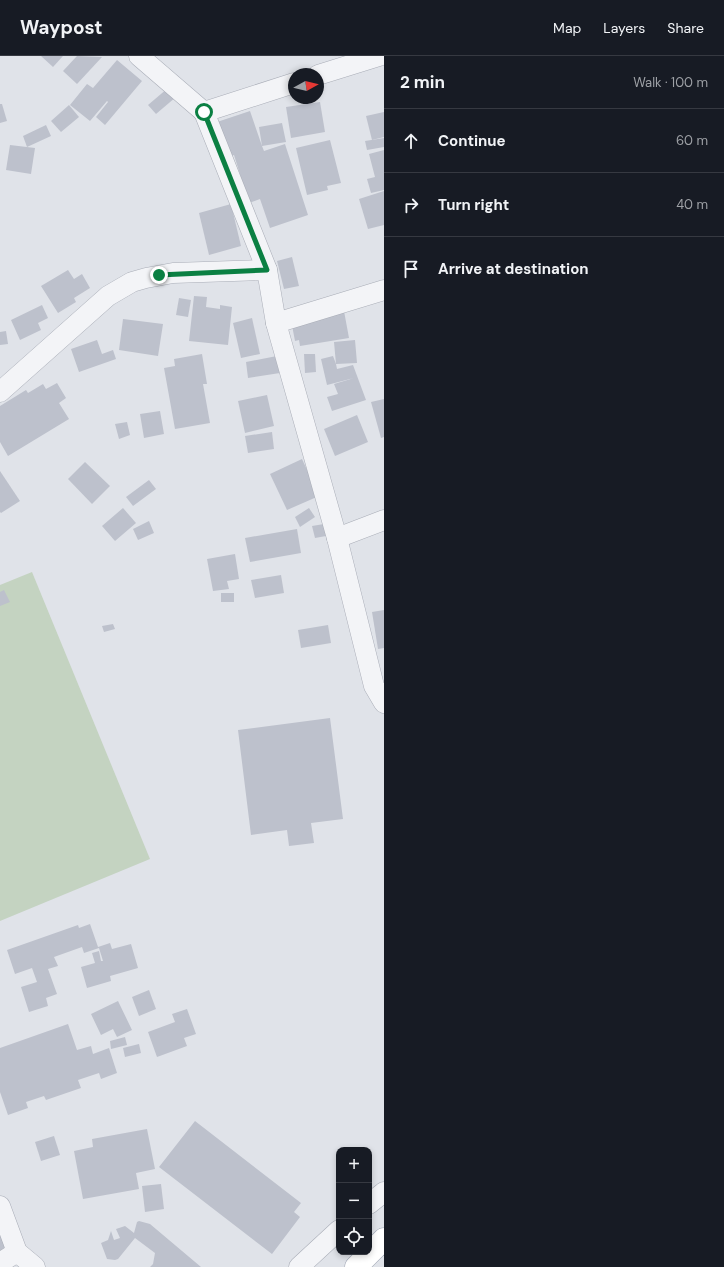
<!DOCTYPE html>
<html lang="en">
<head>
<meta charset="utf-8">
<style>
	:root { --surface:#171b24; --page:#242831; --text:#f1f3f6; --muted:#9ea1a6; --line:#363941 }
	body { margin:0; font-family:"DM Sans",sans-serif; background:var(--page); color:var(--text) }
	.controls { position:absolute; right:12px; bottom:12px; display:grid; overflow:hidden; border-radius:8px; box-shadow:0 2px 6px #0003 }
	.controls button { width:36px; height:36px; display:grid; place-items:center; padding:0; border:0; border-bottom:1px solid var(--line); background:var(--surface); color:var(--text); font:20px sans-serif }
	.compass { position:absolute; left:288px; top:12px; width:36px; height:36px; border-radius:50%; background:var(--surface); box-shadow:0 2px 6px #0003; rotate:82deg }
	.stop { position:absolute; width:12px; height:12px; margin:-9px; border:3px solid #0b8043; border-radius:50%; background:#fff }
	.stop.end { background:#0b8043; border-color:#fff; box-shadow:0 1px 4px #0008 }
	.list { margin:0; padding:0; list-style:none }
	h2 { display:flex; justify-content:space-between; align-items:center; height:52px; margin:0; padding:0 16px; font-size:17px }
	h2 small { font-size:13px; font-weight:400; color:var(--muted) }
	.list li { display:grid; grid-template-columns:26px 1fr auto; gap:12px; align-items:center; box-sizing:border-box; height:64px; padding:0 16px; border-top:1px solid var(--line) }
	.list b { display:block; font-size:15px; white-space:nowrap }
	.list em { font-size:13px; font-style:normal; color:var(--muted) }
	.icon { flex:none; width:22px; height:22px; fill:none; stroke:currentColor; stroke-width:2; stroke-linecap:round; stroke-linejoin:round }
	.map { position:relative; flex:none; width:384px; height:1211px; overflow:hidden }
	header { display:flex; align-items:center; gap:24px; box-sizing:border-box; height:56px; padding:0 20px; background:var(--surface); border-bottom:1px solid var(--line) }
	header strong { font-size:19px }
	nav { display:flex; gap:22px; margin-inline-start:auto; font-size:14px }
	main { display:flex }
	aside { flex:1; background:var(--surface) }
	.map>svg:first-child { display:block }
</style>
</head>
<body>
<header>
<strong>Waypost</strong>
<nav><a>Map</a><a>Layers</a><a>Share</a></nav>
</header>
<main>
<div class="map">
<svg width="384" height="1211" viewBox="0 0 384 1211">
	<rect width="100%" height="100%" fill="#e0e3e9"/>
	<path fill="#c4d3c1" d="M32 516 150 803 0 865V529Z"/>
	<g fill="#bdc1cc">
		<path d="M41 0H63L53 11Z"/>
		<path d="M77 0 102 1 77 28 63 15Z"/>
		<path d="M117 4 142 25 105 69 96 61 108 46 107 45 90 65 70 49 87 28 93 32Z"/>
		<path d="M168 32 176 41 156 58 148 49Z"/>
		<path d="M320 46 325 76 291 82 286 51Z"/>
		<path d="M0 48H2L7 65 0 67Z"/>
		<path d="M69 49 79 61 61 76 51 65Z"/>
		<path d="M250 55 262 90 259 71 282 67 286 86 262 90 264 95 285 88 308 159 270 172 260 143 249 147 234 99 225 102 214 67Z"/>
		<path d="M384 56V81L372 84 366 60Z"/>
		<path d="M46 69 51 80 27 91 23 80Z"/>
		<path d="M384 82V91L367 94 365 85Z"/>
		<path d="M330 84 341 127 327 130 328 134 307 139 296 92Z"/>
		<path d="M10 89 35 92 31 118 6 114Z"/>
		<path d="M384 94V134L371 137 367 123 375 121 369 98Z"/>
		<path d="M384 135V169L368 173 359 143Z"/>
		<path d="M231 148 241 190 209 199 199 157Z"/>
		<path d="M292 201 299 230 284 233 277 205Z"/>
		<path d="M68 214 74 223 82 218 90 232 74 242 76 246 58 257 41 230Z"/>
		<path d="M194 240 207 241 206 251 220 253V249L232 251 228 289 189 285Z"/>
		<path d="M179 242 191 244 188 261 176 259Z"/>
		<path d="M42 249 48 262 38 267 41 274 20 284 11 264Z"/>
		<path d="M344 255 349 282 300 290 299 284 295 285 291 264Z"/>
		<path d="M252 262 260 298 241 302 233 267Z"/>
		<path d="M123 263 163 268 158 300 119 294Z"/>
		<path d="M6 275 8 288 0 289V276Z"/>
		<path d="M97 284 102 298 113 294 116 303 79 316 71 293Z"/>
		<path d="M355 284 357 307 336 308 337 313 353 309 366 344 332 355 327 341 338 338 334 328 354 322 327 329 321 303 333 300 336 308 334 286Z"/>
		<path d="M202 298 207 328H203L210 367 175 373 164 312 175 310 174 303Z"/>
		<path d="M304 298H315L316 316 305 317Z"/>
		<path d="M277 300 280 317 248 322 246 306Z"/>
		<path d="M57 327 66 342 59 347 69 363 8 400 0 386V350L26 334 28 337 43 328 46 333Z"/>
		<path d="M267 339 274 370 245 377 238 345Z"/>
		<path d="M384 343V381L381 382 371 346Z"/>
		<path d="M160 355 164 378 144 382 140 358Z"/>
		<path d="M357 359 368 386 335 400 324 373Z"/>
		<path d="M127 366 130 379 119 383 115 368Z"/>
		<path d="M272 376 274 393 248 397 245 380Z"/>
		<path d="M302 403 319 440 287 454 270 418Z"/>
		<path d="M85 406 110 430 92 448 68 423Z"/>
		<path d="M0 415 20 445 1 457 0 456Z"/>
		<path d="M149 424 156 433 133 450 126 441Z"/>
		<path d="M123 452 136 467 115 485 102 470Z"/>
		<path d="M309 452 315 461 300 471 295 461Z"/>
		<path d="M149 465 154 477 138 484 133 473Z"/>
		<path d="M324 468 326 480 315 482 312 470Z"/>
		<path d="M297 473 301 497 250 506 245 482Z"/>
		<path d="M235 498 239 523 227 525 229 533 213 535 207 503Z"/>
		<path d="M281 519 284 537 255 542 251 524Z"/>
		<path d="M4 534 10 546 0 550V536Z"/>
		<rect x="221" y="537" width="13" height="9"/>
		<path d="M384 554V592L378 593 372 556Z"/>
		<path d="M113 568 115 573 104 576 102 570Z"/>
		<path d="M328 569 331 587 301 592 298 574Z"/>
		<path d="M330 662 343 763 311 767 314 787 289 790 287 774 251 779 238 674Z"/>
		<path d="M90 868 98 891 110 887 112 893 131 888 138 912 110 920 111 925 87 932 81 911 95 907 92 897 99 895 101 905H103L99 892 84 897 82 891 54 901 58 910 48 913 57 938 46 942 48 950 29 956 21 931 37 926 32 912 15 918 7 894 78 869 79 872Z"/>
		<path d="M149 934 156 953 139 960 132 941Z"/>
		<path d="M118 945 132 974 117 981 113 973 101 979 91 958Z"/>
		<path d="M187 953 196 978 184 982 187 990 157 1001 148 976 175 966 172 958Z"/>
		<path d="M68 968 77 994 91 990 93 998 109 992 117 1017 101 1023 99 1017 78 1024 81 1032 46 1044 44 1040 26 1046 28 1052 8 1059 0 1036V992Z"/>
		<path d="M125 981 127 989 111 993 110 985Z"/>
		<path d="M139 988 141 997 125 1001 123 992Z"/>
		<path d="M195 1065 301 1147 294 1156 300 1161 272 1198 159 1111Z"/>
		<path d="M147 1073 155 1113 136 1117 139 1133 83 1143 74 1095 93 1091 92 1083Z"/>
		<path d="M54 1080 60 1099 41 1105 35 1086Z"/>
		<path d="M161 1128 164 1153 145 1156 142 1130Z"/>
		<path d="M139 1165 150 1168 201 1211H150L153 1208 155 1197 135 1182 118 1203 115 1204 107 1203 101 1187 108 1184 111 1175 114 1184 120 1182 116 1173 125 1170 134 1177 137 1166Z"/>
		<path d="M0 1166 8 1194 0 1196Z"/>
	</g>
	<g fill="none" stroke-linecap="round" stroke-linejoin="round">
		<g stroke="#a9adb7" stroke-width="21">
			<g id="minor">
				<path d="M139 0 204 56 294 27"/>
				<path d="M318 19 379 0"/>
				<path d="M204 56 267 214 276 267"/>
				<path d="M384 234 276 267 337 482 374 630 384 647"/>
				<path d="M0 336 108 240 132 226 146 222 173 217 267 214"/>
				<path d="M337 482 384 464"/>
				<path d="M369 1148 384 1136"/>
				<path d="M0 1150 17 1196 35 1211"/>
				<path d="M0 1207 17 1196"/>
				<path d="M299 1211 339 1174"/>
			</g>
		</g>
		<g stroke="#9fa6b5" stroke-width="23">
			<path id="primary" d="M356 1211 384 1183"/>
		</g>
		<use href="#minor" stroke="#f3f4f7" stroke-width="20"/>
		<use href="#primary" stroke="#fff" stroke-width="22"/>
	</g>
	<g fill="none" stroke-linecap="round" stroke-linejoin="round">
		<path stroke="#0b8043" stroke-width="5" d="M159 219 267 214 204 56"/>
	</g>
</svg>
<div class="controls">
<button>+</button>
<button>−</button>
<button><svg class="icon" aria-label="locate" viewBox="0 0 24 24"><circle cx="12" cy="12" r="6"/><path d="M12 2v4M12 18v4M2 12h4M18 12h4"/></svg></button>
</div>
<svg class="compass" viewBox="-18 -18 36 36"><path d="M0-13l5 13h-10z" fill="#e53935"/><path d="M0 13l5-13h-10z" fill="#9ea1a6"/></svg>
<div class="stop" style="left:204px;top:56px"></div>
<div class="stop end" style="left:159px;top:219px"></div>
</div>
<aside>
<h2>2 min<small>Walk · 100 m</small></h2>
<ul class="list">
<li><svg class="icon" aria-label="ahead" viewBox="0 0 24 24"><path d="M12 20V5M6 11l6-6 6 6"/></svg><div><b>Continue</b></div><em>60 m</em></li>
<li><svg class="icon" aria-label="right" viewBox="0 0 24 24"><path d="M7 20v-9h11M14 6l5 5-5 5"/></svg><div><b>Turn right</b></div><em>40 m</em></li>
<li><svg class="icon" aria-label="arrive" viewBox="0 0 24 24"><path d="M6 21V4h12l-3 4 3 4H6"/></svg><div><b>Arrive at destination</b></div></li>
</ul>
</aside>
</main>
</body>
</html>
